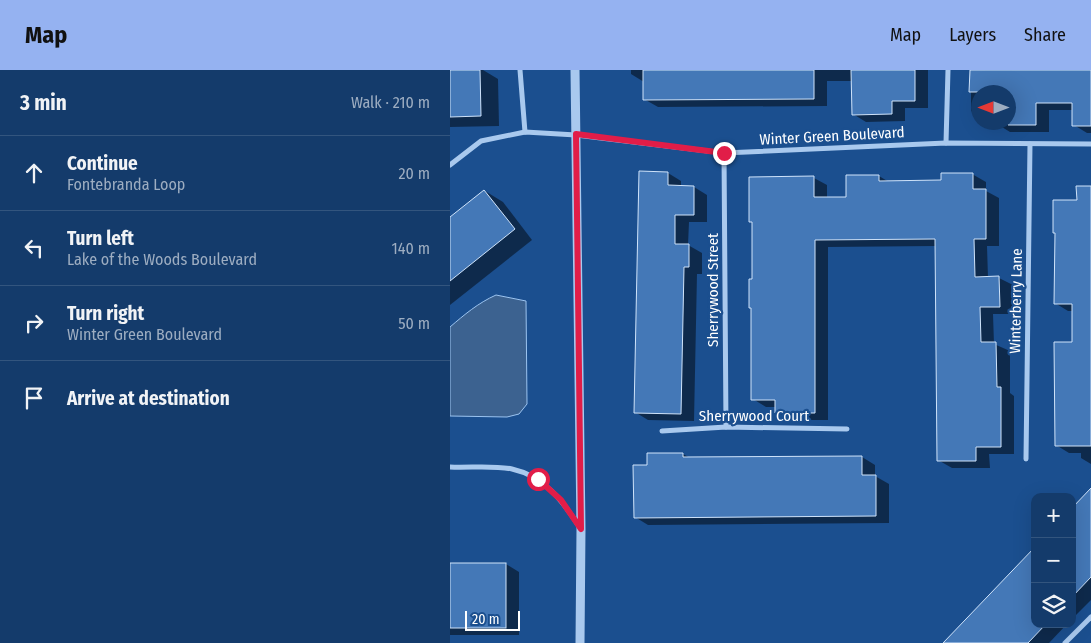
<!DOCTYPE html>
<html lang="en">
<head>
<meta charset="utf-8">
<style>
	:root { --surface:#143b6b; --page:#1d4271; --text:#f1f3f6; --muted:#9dadc1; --line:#33557e; --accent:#95b2f1 }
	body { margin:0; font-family:"Fira Sans Condensed",sans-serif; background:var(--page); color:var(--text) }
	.controls { position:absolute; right:15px; bottom:15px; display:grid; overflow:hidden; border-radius:10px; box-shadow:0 5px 20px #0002 }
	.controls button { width:45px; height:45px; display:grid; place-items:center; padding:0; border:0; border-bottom:1px solid var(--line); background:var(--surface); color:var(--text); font:25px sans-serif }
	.compass { position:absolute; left:521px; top:15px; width:45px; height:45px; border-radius:50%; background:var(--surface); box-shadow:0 5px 20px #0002; rotate:270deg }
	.scale { position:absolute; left:15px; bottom:12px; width:55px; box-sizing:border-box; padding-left:5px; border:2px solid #fff; border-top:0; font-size:14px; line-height:18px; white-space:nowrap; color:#fff; -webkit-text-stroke:4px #1b4f8f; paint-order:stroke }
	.stop { position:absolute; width:15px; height:15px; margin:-11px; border:4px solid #e11d48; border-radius:50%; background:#fff }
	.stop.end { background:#e11d48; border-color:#fff; box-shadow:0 1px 5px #0008 }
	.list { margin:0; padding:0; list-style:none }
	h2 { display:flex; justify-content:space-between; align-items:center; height:65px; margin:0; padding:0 20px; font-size:21px }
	h2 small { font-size:16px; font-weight:400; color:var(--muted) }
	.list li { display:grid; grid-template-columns:32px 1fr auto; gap:15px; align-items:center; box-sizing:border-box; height:75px; padding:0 20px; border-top:1px solid var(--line) }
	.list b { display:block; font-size:19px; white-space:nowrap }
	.list p { margin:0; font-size:16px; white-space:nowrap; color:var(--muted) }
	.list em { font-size:16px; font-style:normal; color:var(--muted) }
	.icon { flex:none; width:28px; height:28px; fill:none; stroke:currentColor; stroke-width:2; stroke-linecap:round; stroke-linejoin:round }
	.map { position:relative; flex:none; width:641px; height:573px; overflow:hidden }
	header { display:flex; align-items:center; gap:30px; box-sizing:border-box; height:70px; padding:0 25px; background:var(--accent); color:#111 }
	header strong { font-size:24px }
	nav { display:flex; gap:28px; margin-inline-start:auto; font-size:18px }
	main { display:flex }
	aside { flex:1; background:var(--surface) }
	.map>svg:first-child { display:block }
</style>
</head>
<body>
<header>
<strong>Map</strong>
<nav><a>Map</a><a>Layers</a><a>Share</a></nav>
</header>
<main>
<aside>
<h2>3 min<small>Walk · 210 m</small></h2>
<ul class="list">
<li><svg class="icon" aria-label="ahead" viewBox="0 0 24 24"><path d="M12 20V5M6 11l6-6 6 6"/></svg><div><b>Continue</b><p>Fontebranda Loop</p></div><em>20 m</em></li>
<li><svg class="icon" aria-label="left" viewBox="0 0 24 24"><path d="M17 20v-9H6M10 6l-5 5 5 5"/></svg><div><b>Turn left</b><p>Lake of the Woods Boulevard</p></div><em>140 m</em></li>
<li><svg class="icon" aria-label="right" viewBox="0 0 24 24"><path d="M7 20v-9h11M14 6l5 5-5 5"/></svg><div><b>Turn right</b><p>Winter Green Boulevard</p></div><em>50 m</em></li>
<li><svg class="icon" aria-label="arrive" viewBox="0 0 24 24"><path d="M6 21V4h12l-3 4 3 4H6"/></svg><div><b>Arrive at destination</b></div></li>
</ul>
</aside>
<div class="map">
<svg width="641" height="573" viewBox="0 0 641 573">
	<rect width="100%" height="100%" fill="#1b4f8f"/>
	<path fill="#3c6290" stroke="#9cc4f0" d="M46 225 76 231 77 334 69 344 57 347 0 346V257C14 245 28 233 46 225Z"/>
	<g fill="#0007">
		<path d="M0 0H33L48 9 49 56 0 57Z"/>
		<path d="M181 0H478V38H455V51L416 52 403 44V11H377V36L208 37 194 29V12L181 4Z"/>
		<path d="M521 0H641V63H637L624 55 623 40H599V62H560L547 54V52H558V22H528V45L521 41Z"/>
		<path d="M190 103H218L231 111V117H244L257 125V152H239L238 175 252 183V204H247L244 351 198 350 185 342Z"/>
		<path d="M522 104 536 112V121L549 128V176H537L538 208H549L563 215V244H543L544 274 560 281V323L564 326V384H539L540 398H502L488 390 486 176 378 177V350H340L327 342V337H316L303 329V153L300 151 364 108 377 115V128H397L429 106 439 112 492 111Z"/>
		<path d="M641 117V394L631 388V383H619L606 375 623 273V241H618L605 233 628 131Z"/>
		<path d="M35 121 53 132 82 170 0 235V149Z"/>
		<path d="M233 384 240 388 412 387 425 395V406L439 414V453L198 455 185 447 198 396Z"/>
		<path d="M641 420V530L622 549V440Z"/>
		<path d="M56 494 69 502V565H0V495Z"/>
		<path d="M585 554H617L599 573H495Z"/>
	</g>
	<g fill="#4478b7" stroke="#cfe3fa">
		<path d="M0 0H30L31 46 0 47Z"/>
		<path d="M193 0H364V29L193 30Z"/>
		<path d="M401 0H465V31H442V44L402 45Z"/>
		<path d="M520 0H641V56H622V33H586V55H558V22H519Z"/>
		<path d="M189 101 218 102V115L244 116V145H225V174H239V197H234L231 344 184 343Z"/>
		<path d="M491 103H523V119H536V169H524L525 207 549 206 550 237H530L531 272H546L547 317H551V377H526V391H487L485 169 365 170V343H325V330H301V238H299V209H302V152H299V107L364 106V127H396V105H429V111L491 110Z"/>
		<path d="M626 116H641V376H605L604 272H622V234H604L605 163H603V130H627Z"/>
		<path d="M34 120 65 159 0 211V147Z"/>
		<path d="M197 383H233V387L412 386V405H426V446L184 448 183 395H197Z"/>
		<path d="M641 418V507L622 527V438Z"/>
		<path d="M585 477V554H596L578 573H493Z"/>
		<rect x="0" y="493" width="56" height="65"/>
	</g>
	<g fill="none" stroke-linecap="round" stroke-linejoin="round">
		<g stroke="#a9c9ee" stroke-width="5">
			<path d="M70 0 75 62"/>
			<path d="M496 73 498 0"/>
			<path d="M274 83 276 357"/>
			<path d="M0 95 31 71 75 62 126 65 274 83 496 73 641 74"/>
			<path d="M212 361 276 357 397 359"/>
			<path d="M576 389 580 74"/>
			<path d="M0 397C20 398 42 395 62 399 94 406 113 431 130 458"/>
			<path d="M615 573 641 547"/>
		</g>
		<path stroke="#a9c9ee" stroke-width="9" d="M125 0 131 459 130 573"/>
	</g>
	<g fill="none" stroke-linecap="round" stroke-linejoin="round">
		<path stroke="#e11d48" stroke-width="6" d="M88 409 111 430 131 459 126 64 274 83"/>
	</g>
	<g text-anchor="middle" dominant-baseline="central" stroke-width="4.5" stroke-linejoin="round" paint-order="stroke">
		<g font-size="15" fill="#fff" stroke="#1b4f8f">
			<text transform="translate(382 66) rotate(-3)">Winter Green Boulevard</text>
			<text transform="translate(263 220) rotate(-90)">Sherrywood Street</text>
			<text transform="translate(566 231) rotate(-89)">Winterberry Lane</text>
			<text x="304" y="346">Sherrywood Court</text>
		</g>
	</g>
</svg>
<div class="controls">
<button>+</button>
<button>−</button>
<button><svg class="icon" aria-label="layers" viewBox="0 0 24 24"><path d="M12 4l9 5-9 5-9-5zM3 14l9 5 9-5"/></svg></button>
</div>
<svg class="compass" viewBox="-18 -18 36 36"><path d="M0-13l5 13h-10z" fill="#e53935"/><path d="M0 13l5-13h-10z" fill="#9dadc1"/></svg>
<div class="scale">20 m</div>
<div class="stop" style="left:88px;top:409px"></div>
<div class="stop end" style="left:274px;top:83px"></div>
</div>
</main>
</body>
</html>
